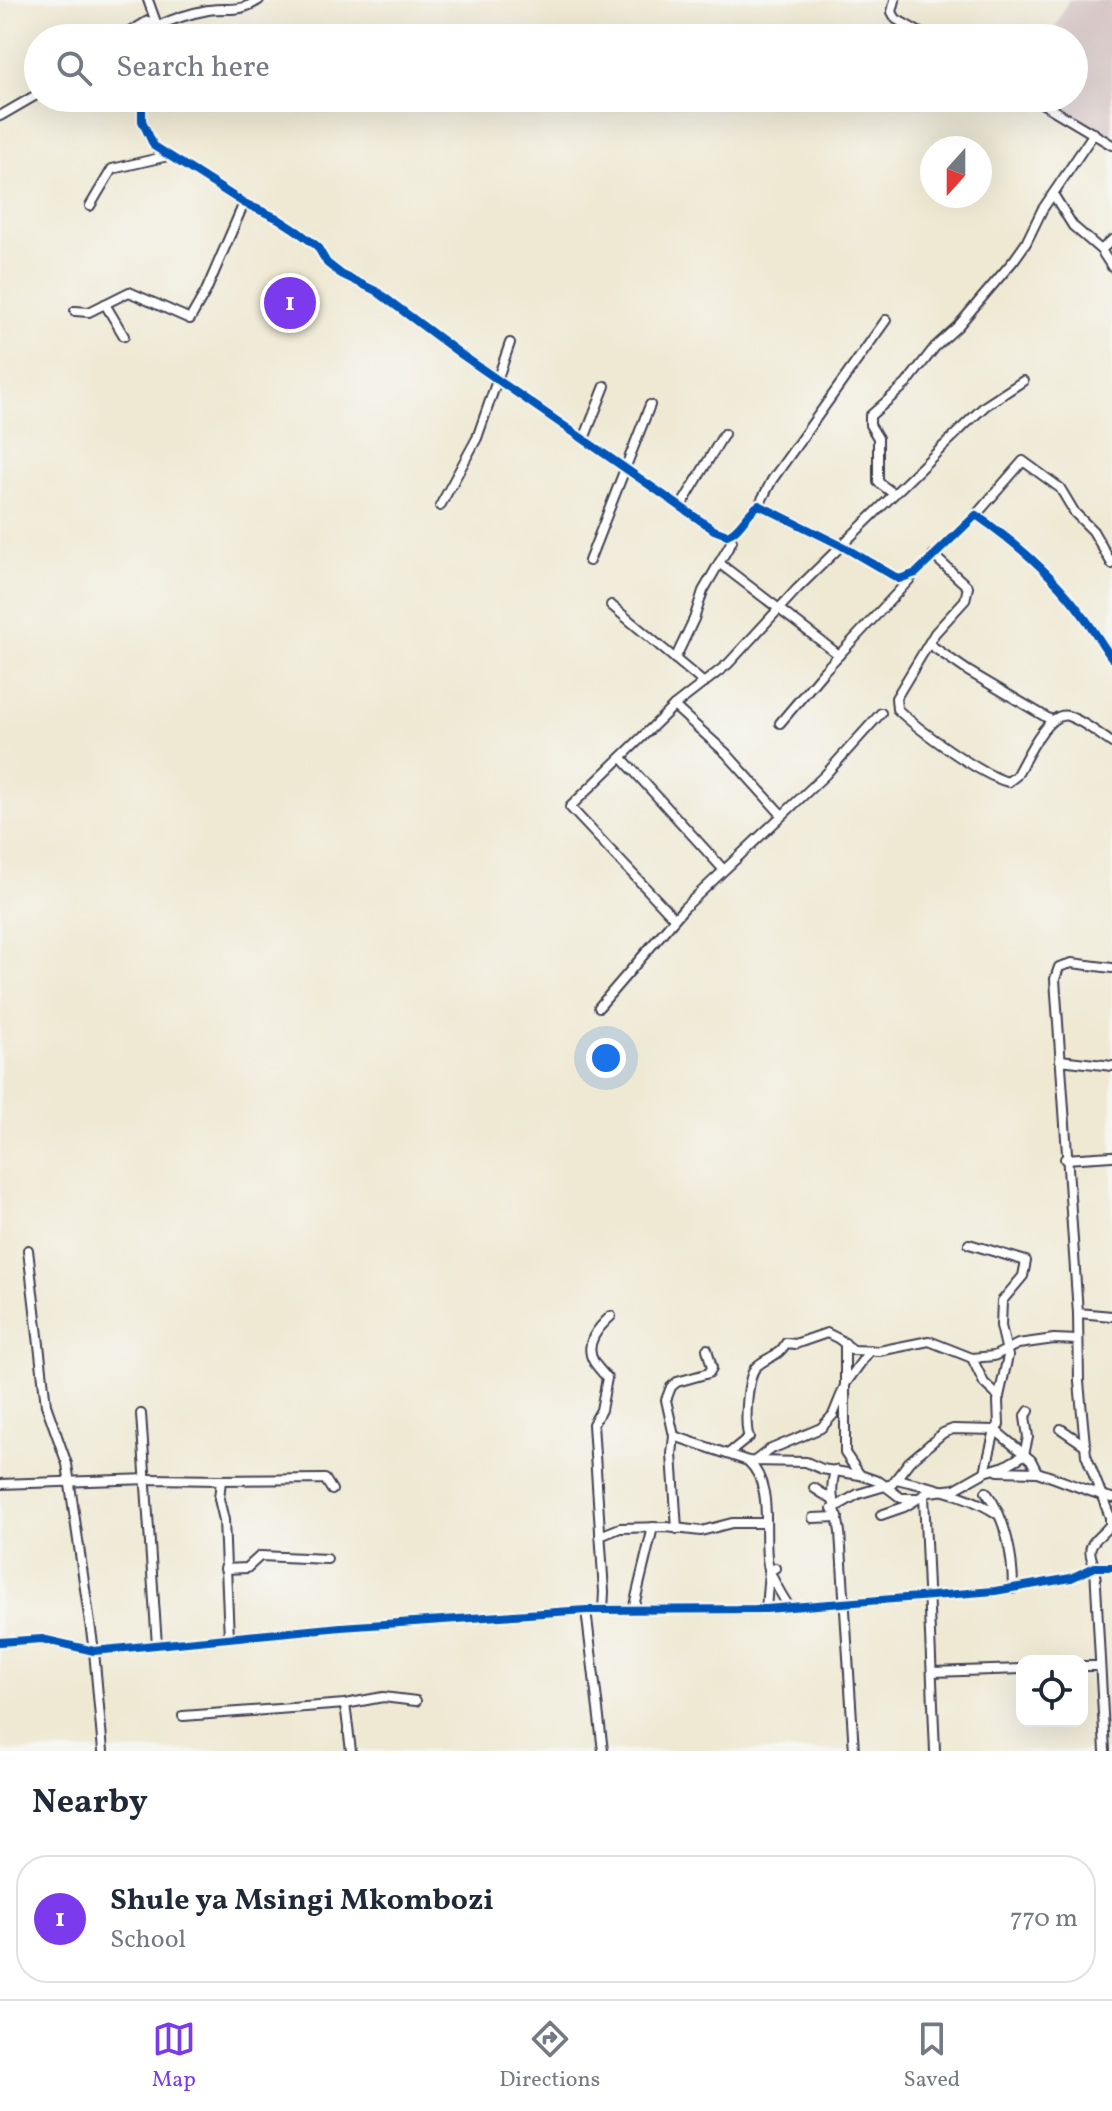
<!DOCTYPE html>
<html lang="en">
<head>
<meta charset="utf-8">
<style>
	:root { --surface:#fff; --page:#f2f2f3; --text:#1f2937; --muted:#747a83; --line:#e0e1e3; --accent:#7c3aed }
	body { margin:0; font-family:Vollkorn,serif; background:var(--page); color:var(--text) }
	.controls { position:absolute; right:24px; bottom:24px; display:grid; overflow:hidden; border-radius:16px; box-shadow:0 8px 32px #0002 }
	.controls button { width:72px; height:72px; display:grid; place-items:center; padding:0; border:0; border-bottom:2px solid var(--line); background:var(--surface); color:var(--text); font:40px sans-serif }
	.compass { position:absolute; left:920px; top:136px; width:72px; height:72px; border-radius:50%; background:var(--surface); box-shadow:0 8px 32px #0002; rotate:201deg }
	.you { position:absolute; left:606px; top:1058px; width:28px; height:28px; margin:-20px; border:6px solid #fff; border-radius:50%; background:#1a73e8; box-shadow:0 0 0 12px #1a73e833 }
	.badge { display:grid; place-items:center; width:52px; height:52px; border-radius:50%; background:var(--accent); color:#fff; font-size:26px; font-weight:700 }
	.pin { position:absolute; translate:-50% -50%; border:4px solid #fff; box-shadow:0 2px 8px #0006 }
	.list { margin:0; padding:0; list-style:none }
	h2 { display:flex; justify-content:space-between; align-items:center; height:104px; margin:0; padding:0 32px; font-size:34px }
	h2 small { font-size:26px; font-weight:400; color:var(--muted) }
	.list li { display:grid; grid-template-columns:52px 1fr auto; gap:24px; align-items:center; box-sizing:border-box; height:128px; margin:0 16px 16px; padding:0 16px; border:2px solid var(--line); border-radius:32px }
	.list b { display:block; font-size:30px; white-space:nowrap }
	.list p { margin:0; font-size:26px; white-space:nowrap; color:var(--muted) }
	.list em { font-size:26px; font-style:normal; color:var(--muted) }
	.icon { flex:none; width:44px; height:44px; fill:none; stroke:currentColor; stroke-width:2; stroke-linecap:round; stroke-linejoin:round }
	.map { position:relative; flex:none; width:1112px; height:1751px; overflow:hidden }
	.search { position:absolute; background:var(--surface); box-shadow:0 8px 32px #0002; left:24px; right:24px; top:24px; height:88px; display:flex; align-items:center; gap:20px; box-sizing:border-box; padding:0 28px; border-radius:44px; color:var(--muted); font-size:30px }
	.sheet { height:248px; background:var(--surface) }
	nav { display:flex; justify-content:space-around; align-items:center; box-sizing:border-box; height:112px; border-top:2px solid var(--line); background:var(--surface); font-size:22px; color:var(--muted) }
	nav a { display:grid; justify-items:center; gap:4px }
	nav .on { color:var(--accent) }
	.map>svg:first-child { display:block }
</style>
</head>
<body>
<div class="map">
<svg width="1112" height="1751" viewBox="0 0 1112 1751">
	<rect width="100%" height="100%" fill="#f6f6f2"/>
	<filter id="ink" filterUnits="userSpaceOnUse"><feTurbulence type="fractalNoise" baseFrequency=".0125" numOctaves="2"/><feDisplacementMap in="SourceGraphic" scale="16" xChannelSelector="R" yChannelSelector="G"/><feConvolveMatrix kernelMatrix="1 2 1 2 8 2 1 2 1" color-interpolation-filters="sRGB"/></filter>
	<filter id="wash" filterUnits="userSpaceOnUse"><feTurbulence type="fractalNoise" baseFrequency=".006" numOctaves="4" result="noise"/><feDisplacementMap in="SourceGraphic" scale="32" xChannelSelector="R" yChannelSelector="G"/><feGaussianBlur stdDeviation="1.8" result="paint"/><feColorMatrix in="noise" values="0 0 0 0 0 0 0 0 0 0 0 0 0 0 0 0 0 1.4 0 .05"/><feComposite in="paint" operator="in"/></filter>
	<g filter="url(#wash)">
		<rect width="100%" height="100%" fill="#efe9d3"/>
		<path fill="#d2bfc0" d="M1068 0H1112V144L1033 98H1074V38H1051Z"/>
	</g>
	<g filter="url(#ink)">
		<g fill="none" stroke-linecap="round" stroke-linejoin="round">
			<g stroke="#414052" stroke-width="12">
				<g id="street">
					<path d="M148 0 157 25"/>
					<path d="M895 0 892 12 896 19 929 38"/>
					<path d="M120 38 148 21 158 26"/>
					<path d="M159 38 158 26C173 19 192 13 208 10 230 7 239 13 259 0"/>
					<path d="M142 98V121L154 146 244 203 277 218 297 231 317 246 327 263 341 274 376 291 462 355 714 530 727 535C740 531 746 513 759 505L842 546 899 579 916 573 976 515C1015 542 1056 578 1084 617 1094 630 1102 645 1112 658"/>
					<path d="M1033 98 1112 145"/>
					<path d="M0 116 38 94"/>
					<path d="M1053 194 1073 226 1101 250 1112 267"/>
					<path d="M90 206 112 169 168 156"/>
					<path d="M1101 250 1112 240"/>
					<path d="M105 304 124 336"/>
					<path d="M75 311 89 312 129 292 190 319 206 291 244 203"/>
					<path d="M584 439 605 386"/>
					<path d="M894 494 878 482V438L870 425V416L906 384 935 347 958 326 1014 260 1026 243 1042 210 1094 133"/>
					<path d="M759 505 772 480 886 320"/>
					<path d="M440 506 477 438 510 343"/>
					<path d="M681 506 724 434"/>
					<path d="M976 515 1023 461 1060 488 1075 513 1093 531 1112 564"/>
					<path d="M933 555 968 587 965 600 935 633 896 698 897 709C919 730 979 774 1008 782L1016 776C1025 761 1047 710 1068 716 1083 721 1099 734 1112 743"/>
					<path d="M589 561 650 405"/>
					<path d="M719 563 839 655"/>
					<path d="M611 605 704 683"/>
					<path d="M929 644 968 671 1051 720"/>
					<path d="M675 659 694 619 703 591 732 541"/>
					<path d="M674 706 726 753 781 814"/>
					<path d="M780 723 824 671 911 578"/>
					<path d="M622 758 723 869"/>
					<path d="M674 918 570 807 674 706 728 664 797 589 969 421 985 406 1023 381"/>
					<path d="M1112 968 1072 963 1059 967 1055 979 1078 1313 1112 1316"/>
					<path d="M599 1007 684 908 825 775 881 713"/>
					<path d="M1060 1060 1112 1066"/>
					<path d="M1065 1159 1112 1156"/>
					<path d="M28 1250 46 1405 67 1464 94 1651 103 1751"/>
					<path d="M1078 1313 1079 1382 1086 1455 1110 1517V1525C1096 1542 1083 1542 1095 1567L1105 1751"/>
					<path d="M845 1343V1453L860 1475"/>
					<path d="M972 1358 984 1383 999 1397"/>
					<path d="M141 1414 157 1645"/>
					<path d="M1061 1429 1086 1446"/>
					<path d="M674 1436 748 1461 806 1462 822 1469 860 1475 880 1482 901 1498H916"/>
					<path d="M728 1454 749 1437C744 1427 747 1376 756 1367 766 1357 779 1357 786 1343L795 1344 827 1333 839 1339 853 1350 879 1351 929 1341 972 1358 994 1356 1018 1344 1054 1339 1078 1340"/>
					<path d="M756 1460 769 1450 821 1428 833 1415 846 1383 870 1350"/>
					<path d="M748 1461C775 1486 762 1533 768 1565 771 1578 781 1594 788 1605"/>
					<path d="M835 1470C828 1500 836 1504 840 1532L854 1751"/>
					<path d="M998 1471 1037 1472"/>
					<path d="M985 1472 1005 1466 1024 1455 1028 1437 1025 1417 1029 1411"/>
					<path d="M897 1479C933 1488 968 1494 999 1515"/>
					<path d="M221 1480 325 1479 332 1490"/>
					<path d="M0 1484 149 1479 221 1480 219 1499 224 1520 229 1638"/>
					<path d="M814 1488 834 1501"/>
					<path d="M986 1492C1006 1518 1013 1557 1013 1589"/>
					<path d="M924 1495 935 1751"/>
					<path d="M832 1509 858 1494 892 1484 909 1462 943 1433 953 1429 995 1430 1031 1460 1037 1472C1062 1480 1086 1491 1112 1498"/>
					<path d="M881 1515 904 1507 929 1492 955 1489 985 1472 995 1430 999 1425 998 1401 1008 1356 1001 1326 1002 1301 1023 1276 1026 1261 969 1244"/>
					<path d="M813 1518 838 1517"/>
					<path d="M677 1529 672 1454 674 1436 666 1400 671 1387 677 1382 709 1373 712 1368 707 1349"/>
					<path d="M600 1536 620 1528 666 1527 701 1531 732 1523H765"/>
					<path d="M225 1569 247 1568 260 1556 327 1559"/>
					<path d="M766 1609 769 1571 775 1568"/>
					<path d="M586 1610 603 1751"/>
					<path d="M603 1610 604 1592 593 1424 601 1410 607 1378C603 1373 597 1367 594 1362 583 1344 599 1327 611 1316"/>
					<path d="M633 1610 653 1527"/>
					<path d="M0 1642 42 1639 94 1651 341 1627 586 1610 766 1609 995 1591 1071 1578 1095 1567H1112"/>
					<path d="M1082 1666H1100"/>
					<path d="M932 1672 1022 1669"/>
					<path d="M345 1704 351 1751"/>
					<path d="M183 1716 345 1704 383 1697 416 1701"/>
				</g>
			</g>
			<use href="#street" stroke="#fff" stroke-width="8"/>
			<g stroke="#f6f6f2" stroke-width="13">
				<g id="cycleway">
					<path d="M142 98V121L154 146 244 203 277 218 297 231 317 246 327 263 341 274 376 291 462 355 714 530 727 535C740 531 746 513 759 505L842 546 899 579 916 573 976 515C1015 542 1056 578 1084 617 1094 630 1102 645 1112 658"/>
					<path d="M0 1642 42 1639 94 1651 341 1627 586 1610 766 1609 995 1591 1071 1578 1095 1567H1112"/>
				</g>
			</g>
			<use href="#cycleway" stroke="#0057b8" stroke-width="8"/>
		</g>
	</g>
</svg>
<div class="controls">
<button><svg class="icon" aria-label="locate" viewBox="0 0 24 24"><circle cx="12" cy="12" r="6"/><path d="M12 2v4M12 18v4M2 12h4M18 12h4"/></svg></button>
</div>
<svg class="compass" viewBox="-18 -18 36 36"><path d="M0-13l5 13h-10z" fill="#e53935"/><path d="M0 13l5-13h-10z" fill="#747a83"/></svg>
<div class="you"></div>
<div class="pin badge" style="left:290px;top:303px">1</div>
<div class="search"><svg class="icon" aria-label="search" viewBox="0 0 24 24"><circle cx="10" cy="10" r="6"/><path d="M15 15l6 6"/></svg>Search here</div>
</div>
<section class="sheet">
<h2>Nearby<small></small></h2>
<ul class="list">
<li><span class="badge">1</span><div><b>Shule ya Msingi Mkombozi</b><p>School</p></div><em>770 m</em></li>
</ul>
</section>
<nav>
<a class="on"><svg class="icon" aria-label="map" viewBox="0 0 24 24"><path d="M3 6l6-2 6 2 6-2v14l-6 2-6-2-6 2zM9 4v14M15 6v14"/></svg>Map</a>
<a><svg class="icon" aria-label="directions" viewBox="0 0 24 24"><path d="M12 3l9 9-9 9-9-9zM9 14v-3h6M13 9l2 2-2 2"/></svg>Directions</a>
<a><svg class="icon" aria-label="saved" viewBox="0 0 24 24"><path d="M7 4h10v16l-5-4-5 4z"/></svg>Saved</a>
</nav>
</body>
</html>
